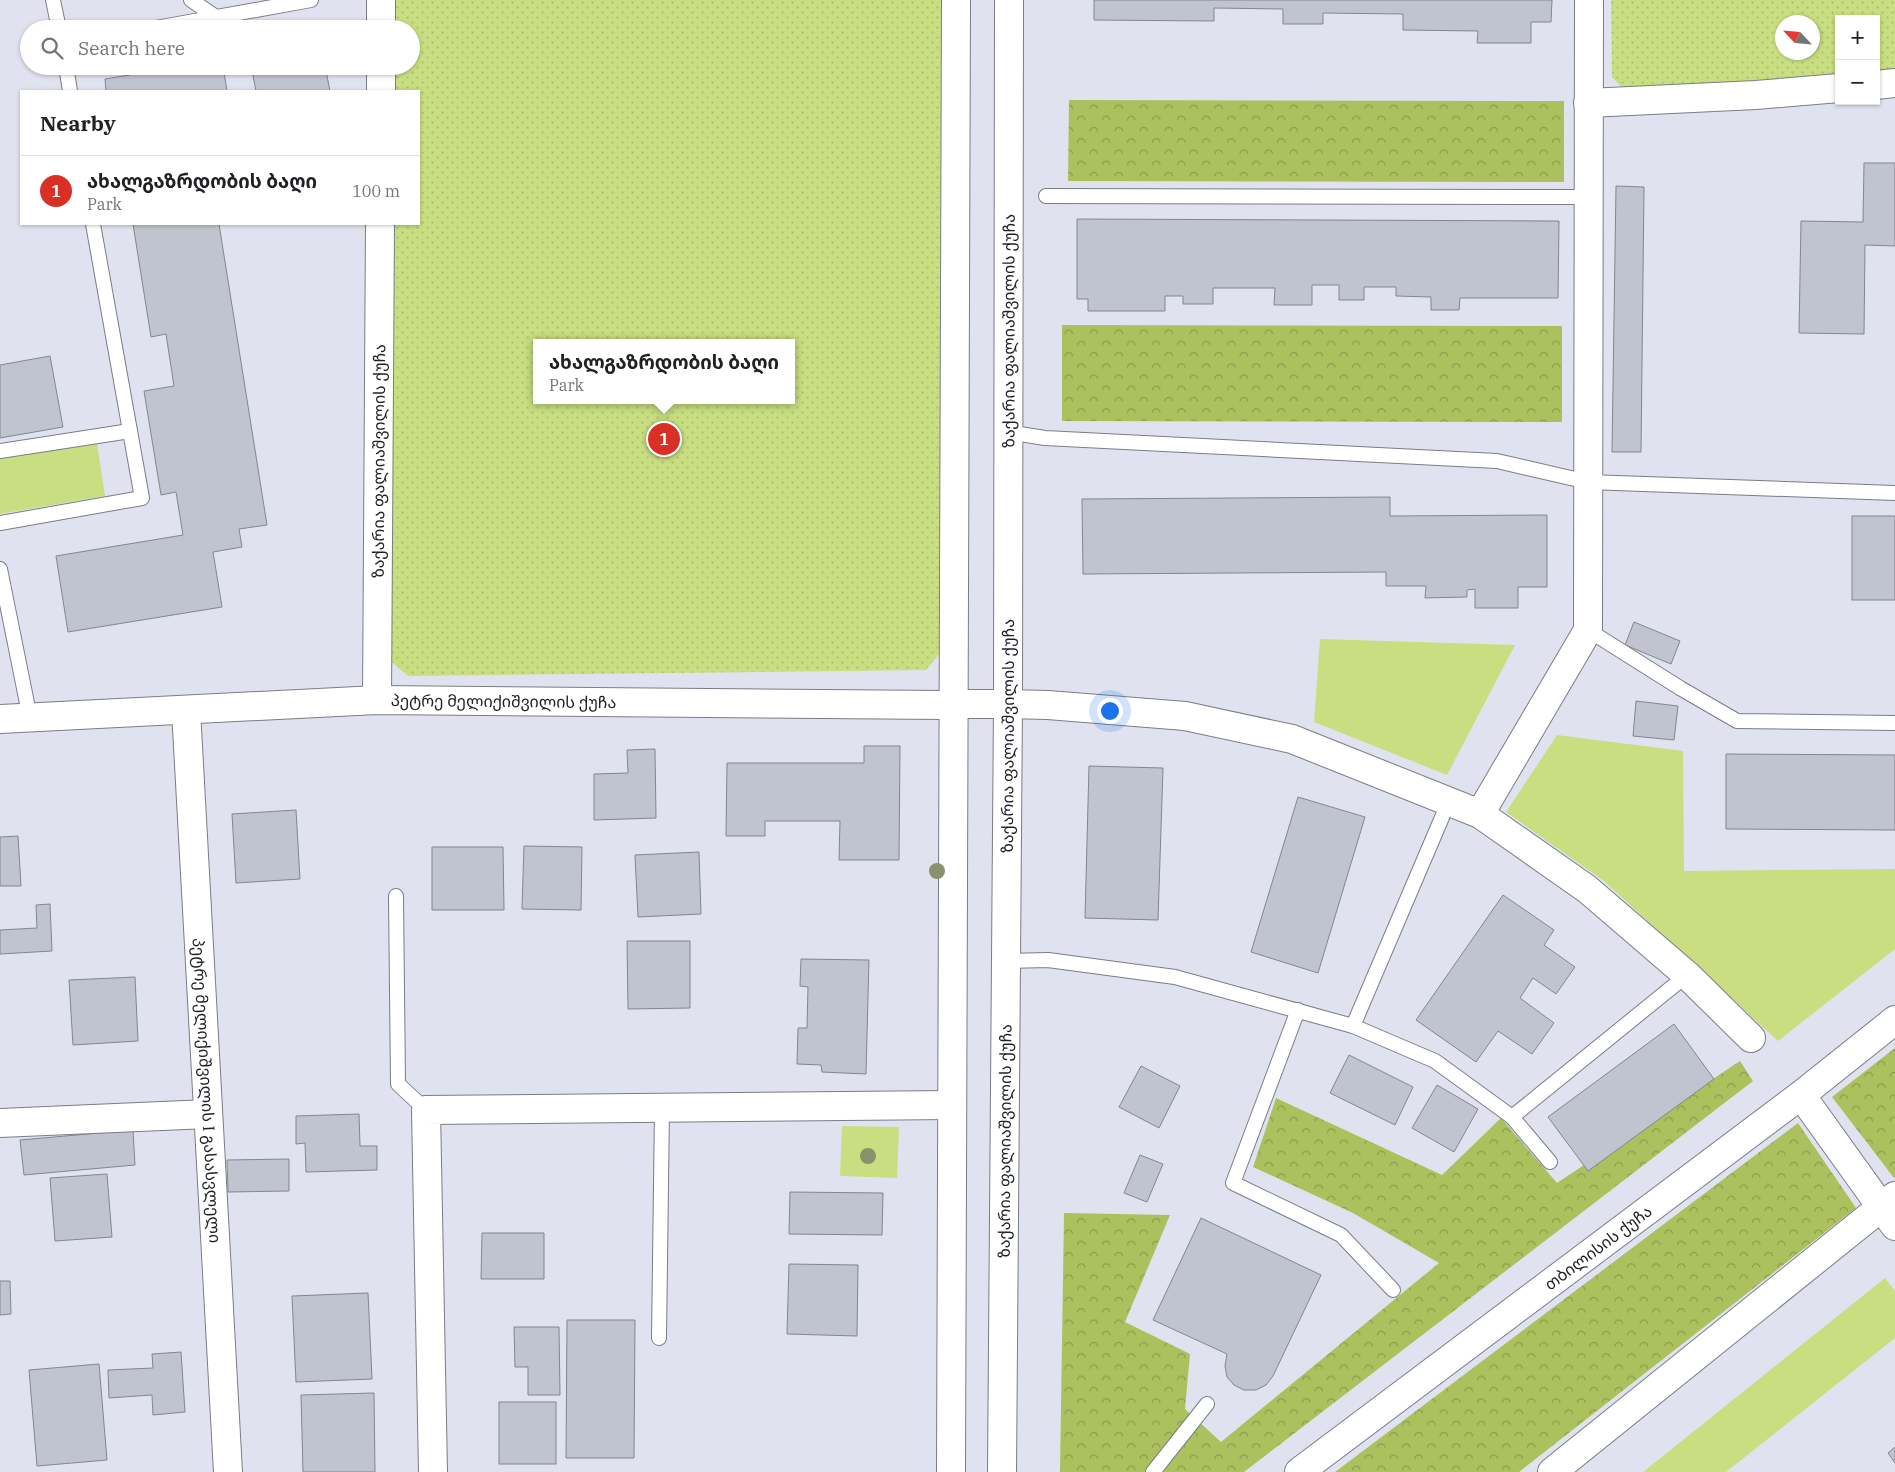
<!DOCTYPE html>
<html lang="en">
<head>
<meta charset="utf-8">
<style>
	:root { --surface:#fff; --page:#f2f2f2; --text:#202124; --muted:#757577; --line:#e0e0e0; --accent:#d93025 }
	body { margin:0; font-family:"IBM Plex Serif","Noto Sans Georgian",serif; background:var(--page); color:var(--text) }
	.controls { position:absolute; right:15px; top:15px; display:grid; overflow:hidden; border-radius:0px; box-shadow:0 1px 4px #0004 }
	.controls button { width:45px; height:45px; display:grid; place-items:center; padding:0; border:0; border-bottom:1px solid var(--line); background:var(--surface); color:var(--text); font:25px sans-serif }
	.compass { position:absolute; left:1775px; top:15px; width:45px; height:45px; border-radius:50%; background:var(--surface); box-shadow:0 1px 4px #0004; rotate:296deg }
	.you { position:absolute; left:1109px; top:710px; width:18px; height:18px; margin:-12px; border:4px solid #fff; border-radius:50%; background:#1a73e8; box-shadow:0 0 0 8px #1a73e833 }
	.badge { display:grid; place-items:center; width:32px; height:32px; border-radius:50%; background:var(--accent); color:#fff; font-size:16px; font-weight:700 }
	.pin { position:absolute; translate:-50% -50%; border:2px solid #fff; box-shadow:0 1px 5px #0006 }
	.popup { position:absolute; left:533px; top:339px; width:262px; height:65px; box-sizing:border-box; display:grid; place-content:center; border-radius:0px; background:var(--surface); filter:drop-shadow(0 1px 4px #0005); font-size:16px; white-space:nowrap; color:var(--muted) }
	.popup b { font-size:19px; color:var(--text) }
	.popup::after { content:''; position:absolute; left:50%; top:100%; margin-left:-10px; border:10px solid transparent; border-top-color:var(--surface) }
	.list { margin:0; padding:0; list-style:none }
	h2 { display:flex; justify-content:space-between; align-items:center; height:65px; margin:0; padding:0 20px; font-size:21px }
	h2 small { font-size:16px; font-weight:400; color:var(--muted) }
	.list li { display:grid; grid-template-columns:32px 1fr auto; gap:15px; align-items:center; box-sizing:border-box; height:70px; padding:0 20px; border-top:1px solid var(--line) }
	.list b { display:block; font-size:19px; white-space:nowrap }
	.list p { margin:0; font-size:16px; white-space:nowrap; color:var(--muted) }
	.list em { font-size:16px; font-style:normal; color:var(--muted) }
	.icon { flex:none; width:28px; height:28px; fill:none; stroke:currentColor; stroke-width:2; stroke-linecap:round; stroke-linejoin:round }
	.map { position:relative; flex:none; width:1895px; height:1472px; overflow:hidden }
	.search { position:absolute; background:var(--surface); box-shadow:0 1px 4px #0004; left:20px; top:20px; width:400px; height:55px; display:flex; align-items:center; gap:12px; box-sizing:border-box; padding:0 18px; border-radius:28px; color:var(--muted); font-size:19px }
	.panel { position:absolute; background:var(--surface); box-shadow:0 1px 4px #0004; left:20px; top:90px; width:400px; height:135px; border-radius:0px }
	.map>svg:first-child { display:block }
</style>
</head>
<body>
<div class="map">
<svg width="1895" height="1472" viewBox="0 0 1895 1472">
	<defs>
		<pattern id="forest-crowns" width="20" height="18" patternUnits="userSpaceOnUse" patternTransform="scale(1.25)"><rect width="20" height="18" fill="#abc15d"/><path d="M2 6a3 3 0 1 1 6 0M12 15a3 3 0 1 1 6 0" fill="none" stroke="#8b9c4d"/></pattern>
		<pattern id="park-dots" width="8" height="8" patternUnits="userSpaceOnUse" patternTransform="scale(1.25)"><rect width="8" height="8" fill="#c8de81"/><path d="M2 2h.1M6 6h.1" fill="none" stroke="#acbe6f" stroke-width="1.8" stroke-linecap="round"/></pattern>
	</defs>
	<rect width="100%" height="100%" fill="#e0e3ef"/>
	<g fill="#c8de81">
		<path d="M97 443 105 496 0 514V459Z"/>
		<path d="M1320 639 1515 645 1447 775 1314 722Z"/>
		<path d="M1557 735 1683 751 1684 871 1895 869V949L1778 1041 1604 881 1506 812Z"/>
		<path d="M842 1126 899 1127 897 1178 840 1176Z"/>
		<path d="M1885 1278 1895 1291V1338L1726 1472H1643Z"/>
	</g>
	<g fill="url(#forest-crowns)">
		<path d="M1069 100 1564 101V182L1068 181Z"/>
		<path d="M1062 325 1562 326V422L1062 421Z"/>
		<path d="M1895 1048V1177L1894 1178 1832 1097Z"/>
		<path d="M1740 1061 1753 1081 1244 1472H1060L1064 1213 1170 1215 1125 1322 1190 1354 1185 1409 1221 1442 1439 1263 1353 1213 1253 1167 1276 1098 1442 1175 1501 1118 1557 1183Z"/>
		<path d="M1798 1123 1856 1208 1519 1472H1335Z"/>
	</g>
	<g fill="url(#park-dots)" fill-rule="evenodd">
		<path d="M393 0H942L939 654 926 670 408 676 387 658 391 224H419V91H392V66H411V29H393ZM536 343H792V400H536Z"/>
		<path d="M1611 0H1895V74L1876 78V19H1839V81L1629 95 1612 77ZM1782 22H1812V52H1782Z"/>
	</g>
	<g fill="#c0c4cf" stroke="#838590">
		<path d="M1094 0H1552L1551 22H1531V43H1477L1478 31 1403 30V14L1323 13V24H1283V9L1214 8V21L1094 20Z"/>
		<path d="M184 66H223L227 91H106L105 79Z"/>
		<path d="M251 66H325L330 91H256Z"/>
		<path d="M1864 163H1895V246L1865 245 1864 334 1799 333 1801 221 1863 222Z"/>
		<path d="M1616 186 1644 187 1641 452H1612Z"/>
		<path d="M1077 219 1559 221 1558 298H1460L1459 310H1431V297L1396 296V287H1364V300H1339V285H1312V305H1274L1275 288H1213V304H1183V296H1165V311H1088V299H1077Z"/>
		<path d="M133 224H219L267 525 239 529 242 547 213 552 222 607 68 632 56 556 183 535 176 492 161 495 144 391 174 386 166 334 151 337Z"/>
		<path d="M50 356 63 427 0 438V365Z"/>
		<path d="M1390 497V516L1547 515V587H1518V608H1475V589L1467 590V597L1425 598 1426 586H1386V572L1083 574 1082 499Z"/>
		<rect x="1852" y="516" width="43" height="84"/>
		<path d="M1634 622 1680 641 1671 664 1625 645Z"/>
		<path d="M1636 701 1678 706 1674 740 1633 736Z"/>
		<path d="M864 746H900L899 860H839L840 821H765V836H726L727 763H864Z"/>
		<path d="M655 749 656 818 594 820V774L628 773 627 750Z"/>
		<path d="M1726 754 1895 755V830L1726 829Z"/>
		<path d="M1089 766 1163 768 1158 920 1085 918Z"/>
		<path d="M1298 797 1365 817 1318 973 1251 952Z"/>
		<path d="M296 810 300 879 236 883 232 814Z"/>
		<path d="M18 836 21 886H0V837Z"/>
		<path d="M524 846 582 847 581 910 522 909Z"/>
		<path d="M432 847H503L504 910H432Z"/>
		<path d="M699 852 701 914 638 917 635 855Z"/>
		<path d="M1503 895 1554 930 1544 945 1575 967 1556 994 1533 978 1520 998 1554 1023 1532 1054 1498 1031 1476 1062 1416 1020Z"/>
		<path d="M50 904 52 951 0 954V930L37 928 36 905Z"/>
		<path d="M627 941H690V1008L628 1009Z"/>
		<path d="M801 959 869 960 866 1074 822 1072 821 1065 797 1064 798 1028H807L808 987 800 986Z"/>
		<path d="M135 977 138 1041 73 1045 69 980Z"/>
		<path d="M1674 1024 1714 1079 1588 1171 1548 1117Z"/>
		<path d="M1349 1055 1413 1087 1395 1125 1330 1093Z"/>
		<path d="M1141 1066 1180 1086 1159 1128 1119 1107Z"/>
		<path d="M1437 1085 1478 1109 1454 1152 1412 1128Z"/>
		<path d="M359 1114 360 1146H377V1170L306 1172 305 1143 296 1144V1116Z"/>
		<path d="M133 1130 135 1165 24 1175 20 1140Z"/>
		<path d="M1140 1155 1163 1164 1147 1202 1124 1193Z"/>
		<path d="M289 1159V1191L228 1192 227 1160Z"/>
		<path d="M107 1174 112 1237 55 1241 50 1178Z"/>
		<path d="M790 1192 883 1193 882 1235 789 1234Z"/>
		<path d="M1201 1218 1321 1275 1273 1376 1266 1385 1256 1390H1244L1234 1385 1227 1377 1225 1366 1227 1354 1153 1320Z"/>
		<path d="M482 1233H544V1279H481Z"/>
		<path d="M789 1264 858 1265 857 1336 787 1334Z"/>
		<path d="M0 1281H10L11 1314 0 1315Z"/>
		<path d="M368 1293 372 1379 296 1382 292 1296Z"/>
		<path d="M567 1320H635L634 1458H566Z"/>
		<path d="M514 1327H559L560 1395H528V1367H515Z"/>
		<path d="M181 1352 185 1412 153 1415 152 1395 109 1398 108 1370 153 1368 152 1354Z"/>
		<path d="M99 1364 107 1460 37 1466 29 1370Z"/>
		<path d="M374 1393 375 1472H303L301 1395Z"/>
		<rect x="499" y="1402" width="57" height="62"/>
		<path d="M1895 1447V1463L1888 1453Z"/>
	</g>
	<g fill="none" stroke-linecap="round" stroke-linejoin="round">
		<g stroke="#7a7d87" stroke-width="16">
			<g id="lane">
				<path d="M53 0 59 29"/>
				<path d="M191 0 216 17"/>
				<path d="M150 29 311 0"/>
				<path d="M66 66 70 91"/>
				<path d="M1046 196 1589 197"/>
				<path d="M1008 432 1045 438 1497 461 1588 482 1895 493"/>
				<path d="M0 451 130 431"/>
				<path d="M0 523 142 498 93 224"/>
				<path d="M0 569 30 718"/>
				<path d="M1588 630 1680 688 1737 721 1895 723"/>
				<path d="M396 896 398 1084 426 1110"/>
				<path d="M1006 961 1048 960 1175 977 1353 1026 1435 1061 1512 1117 1550 1162"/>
				<path d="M1298 1010 1233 1183 1341 1235 1393 1290"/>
				<path d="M1353 1026 1449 801"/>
				<path d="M1512 1117 1687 975"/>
				<path d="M659 1338 662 1108"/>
				<path d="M1153 1472 1207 1404"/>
			</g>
		</g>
		<g stroke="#7a7d87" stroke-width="30">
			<g id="street">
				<path d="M381 29V0"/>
				<path d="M1876 85 1895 83"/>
				<path d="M381 91V66"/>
				<path d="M1588 103 1756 95 1839 88"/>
				<path id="s1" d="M377 700 380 224"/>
				<path d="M1008 704 1048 705 1185 716 1292 739 1480 814 1587 889 1687 975 1751 1038"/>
				<path id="s2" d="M186 710 228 1472"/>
				<path d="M1480 814 1588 630 1589 0"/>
				<path d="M1801 1095 1895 1226"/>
				<path d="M0 1123 208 1114"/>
				<path d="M433 1472 426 1110 952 1105"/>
			</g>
		</g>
		<g stroke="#7a7d87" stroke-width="30">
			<g id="secondary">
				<path id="s3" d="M0 719 377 700 943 705 954 704H1008"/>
				<path d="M951 1472 956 0"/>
				<path id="s4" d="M1002 1472 1008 704 1009 0"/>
				<path id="s5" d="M1299 1472 1801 1095 1895 1020"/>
				<path d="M1552 1472 1895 1196"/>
			</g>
		</g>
		<use href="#lane" stroke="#fff" stroke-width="14"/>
		<use href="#street" stroke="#fff" stroke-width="28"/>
		<use href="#secondary" stroke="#fff" stroke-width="28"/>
	</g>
	<g fill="#89926c">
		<circle cx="937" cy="871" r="8"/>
		<circle cx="868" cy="1156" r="8"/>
	</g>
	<g text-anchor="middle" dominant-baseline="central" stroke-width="4" stroke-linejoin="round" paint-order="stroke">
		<g font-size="16" fill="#202125" stroke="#e0e3ef">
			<text stroke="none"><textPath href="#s4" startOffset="1141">ზაქარია ფალიაშვილის ქუჩა</textPath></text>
			<text stroke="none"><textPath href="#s1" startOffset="239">ზაქარია ფალიაშვილის ქუჩა</textPath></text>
			<text stroke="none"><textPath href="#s3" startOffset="504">პეტრე მელიქიშვილის ქუჩა</textPath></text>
			<text stroke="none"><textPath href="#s4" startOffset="736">ზაქარია ფალიაშვილის ქუჩა</textPath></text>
			<text stroke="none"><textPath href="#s2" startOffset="381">პეტრე მელიქიშვილის I გასასვლელი</textPath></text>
			<text stroke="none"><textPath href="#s4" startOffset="331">ზაქარია ფალიაშვილის ქუჩა</textPath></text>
			<text stroke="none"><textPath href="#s5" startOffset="374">თბილისის ქუჩა</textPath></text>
		</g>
	</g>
</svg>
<div class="controls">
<button>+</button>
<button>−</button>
</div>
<svg class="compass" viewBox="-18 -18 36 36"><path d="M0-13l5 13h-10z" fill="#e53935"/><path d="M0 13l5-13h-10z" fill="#757577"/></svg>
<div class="you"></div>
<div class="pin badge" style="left:664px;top:439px">1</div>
<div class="popup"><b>ახალგაზრდობის ბაღი</b>Park</div>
<div class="search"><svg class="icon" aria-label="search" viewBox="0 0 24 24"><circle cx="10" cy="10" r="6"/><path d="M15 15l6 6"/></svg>Search here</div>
<section class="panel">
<h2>Nearby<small></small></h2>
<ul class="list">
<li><span class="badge">1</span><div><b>ახალგაზრდობის ბაღი</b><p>Park</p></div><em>100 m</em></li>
</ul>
</section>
</div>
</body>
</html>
